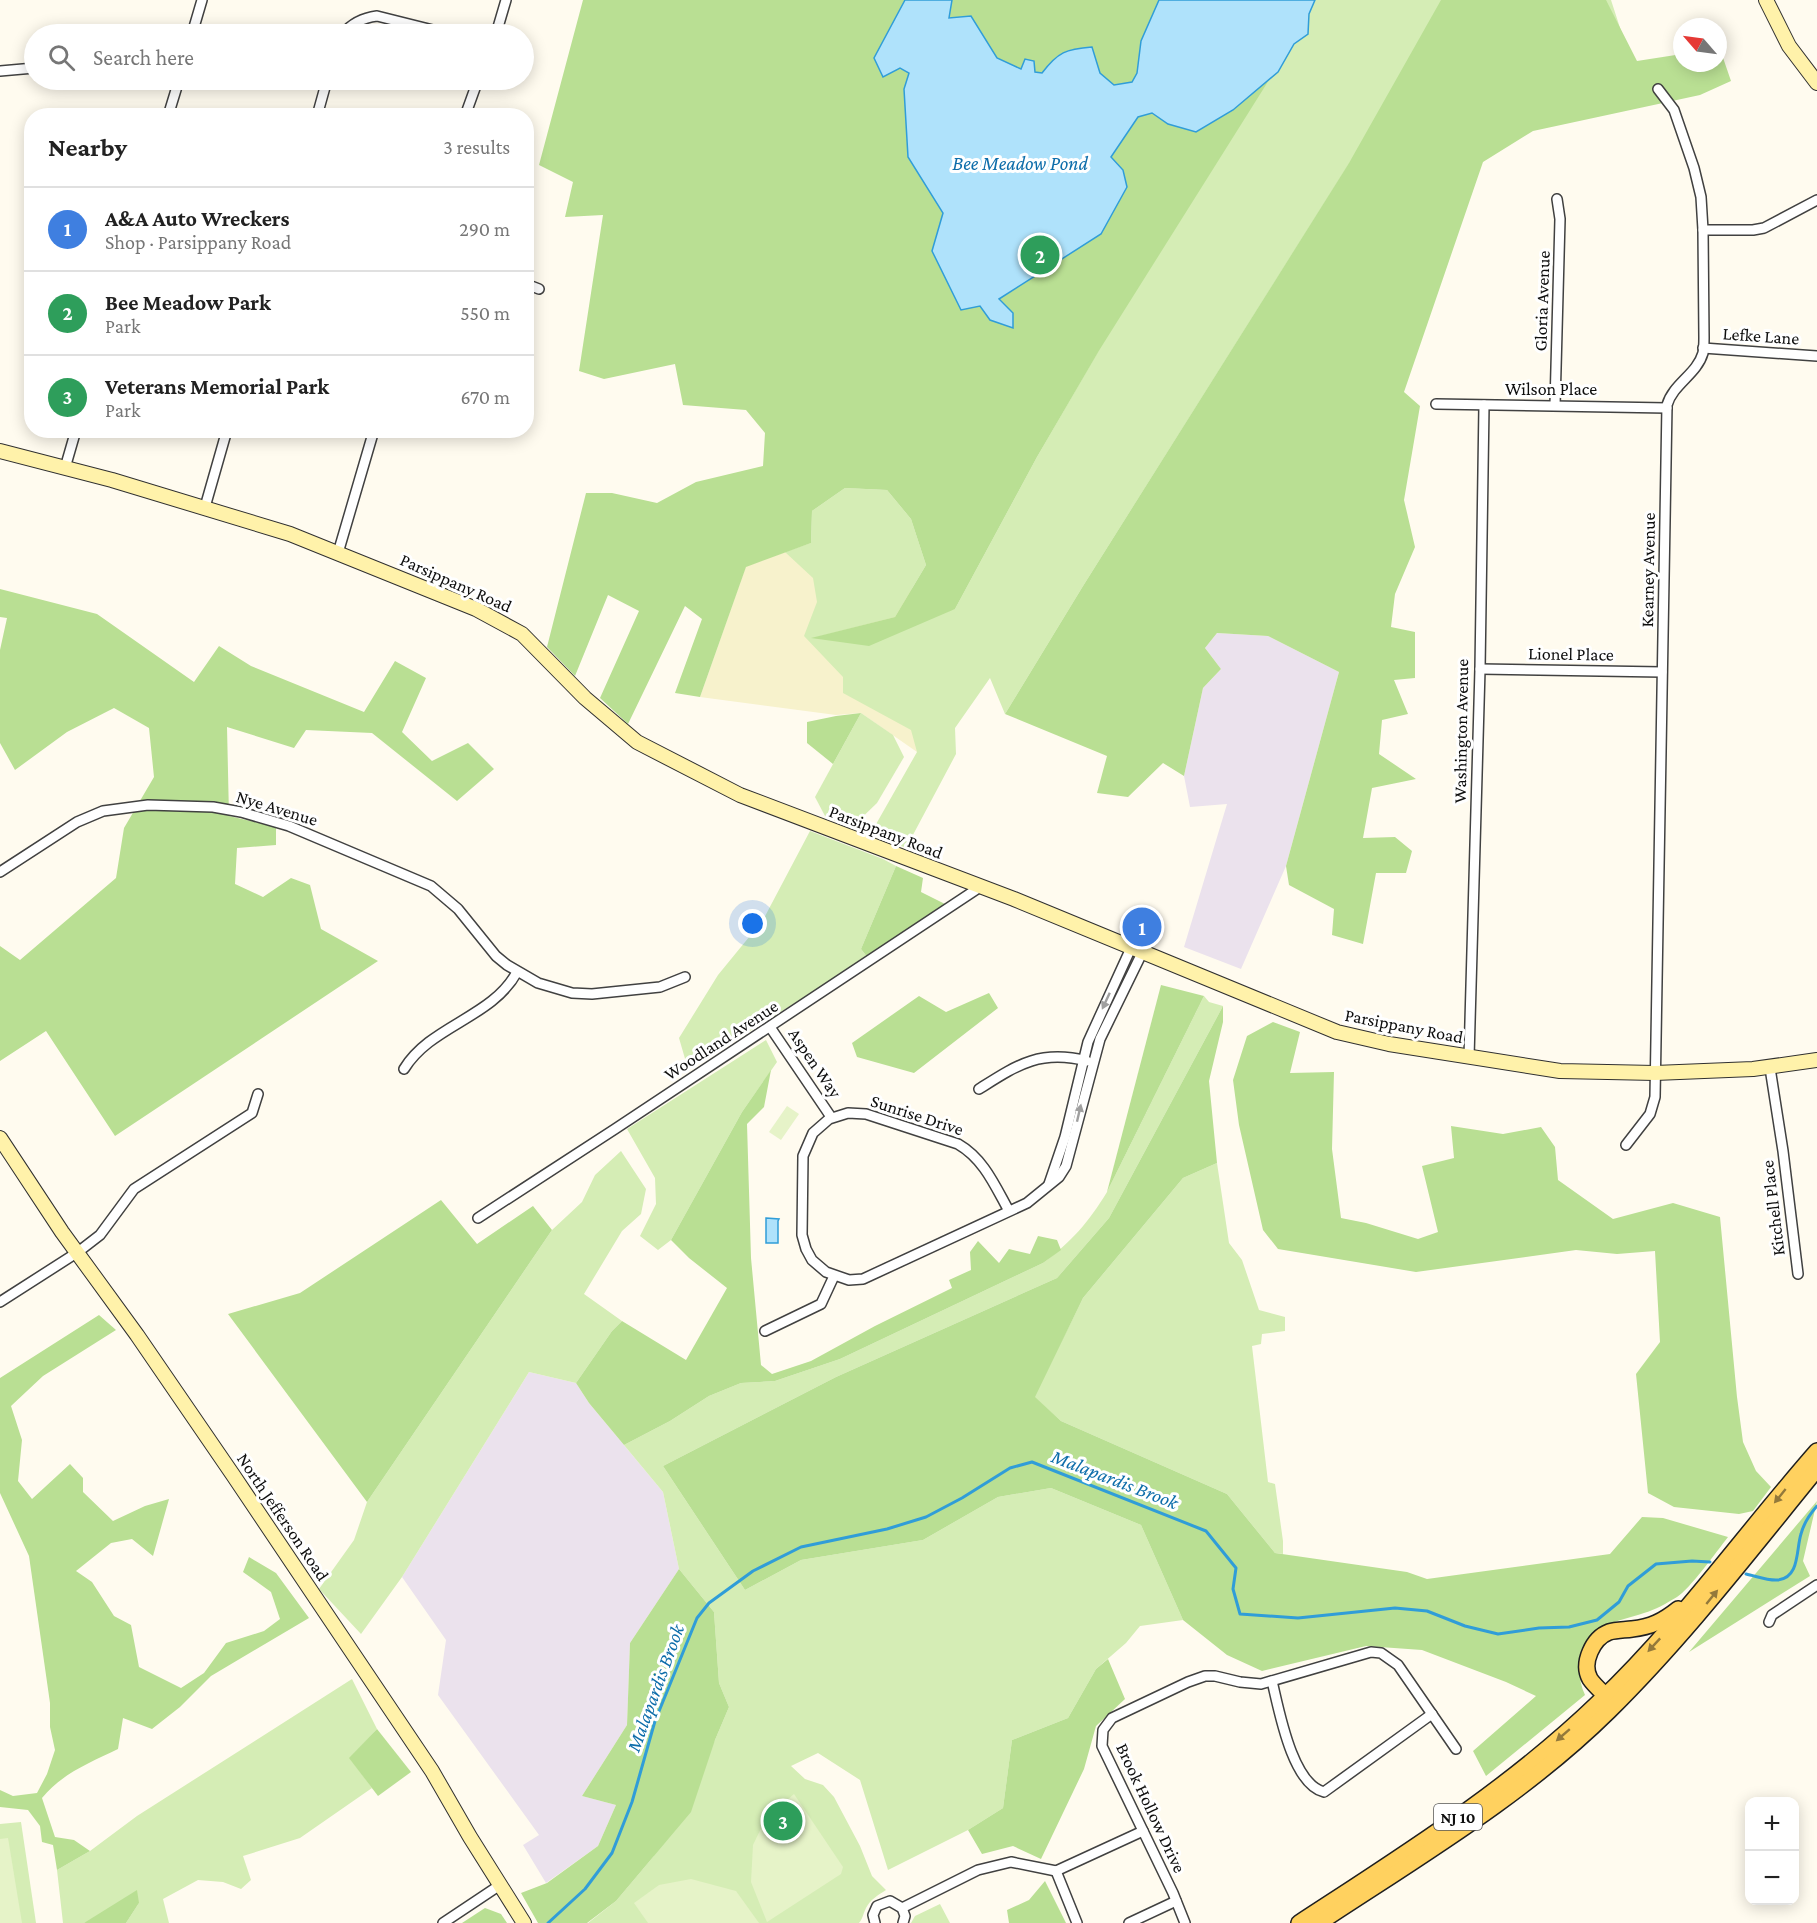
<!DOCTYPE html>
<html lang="en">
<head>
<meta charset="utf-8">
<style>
	:root { --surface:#fff; --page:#f6f6f6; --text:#222; --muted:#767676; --line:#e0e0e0; --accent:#1a73e8 }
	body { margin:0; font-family:"Crimson Pro",serif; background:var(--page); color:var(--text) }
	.controls { position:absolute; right:18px; bottom:18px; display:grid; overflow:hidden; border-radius:12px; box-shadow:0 3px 15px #0003 }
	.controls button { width:54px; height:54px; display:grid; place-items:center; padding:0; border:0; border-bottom:2px solid var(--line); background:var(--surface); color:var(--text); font:30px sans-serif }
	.compass { position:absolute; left:1673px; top:18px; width:54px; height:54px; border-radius:50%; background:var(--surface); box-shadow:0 3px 15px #0003; rotate:298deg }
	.you { position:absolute; left:753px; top:924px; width:21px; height:21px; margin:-15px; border:4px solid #fff; border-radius:50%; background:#1a73e8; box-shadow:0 0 0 9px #1a73e833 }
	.badge { display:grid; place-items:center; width:39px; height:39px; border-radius:50%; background:var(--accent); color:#fff; font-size:20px; font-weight:700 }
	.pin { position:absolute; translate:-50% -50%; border:3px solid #fff; box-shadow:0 2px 6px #0006 }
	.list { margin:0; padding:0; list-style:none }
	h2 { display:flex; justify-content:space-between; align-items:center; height:78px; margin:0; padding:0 24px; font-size:26px }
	h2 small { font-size:20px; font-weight:400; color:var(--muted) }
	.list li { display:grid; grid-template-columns:39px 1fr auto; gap:18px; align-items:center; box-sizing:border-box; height:84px; padding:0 24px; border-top:2px solid var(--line) }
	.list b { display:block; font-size:22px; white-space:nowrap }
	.list p { margin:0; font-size:20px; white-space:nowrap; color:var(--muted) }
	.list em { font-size:20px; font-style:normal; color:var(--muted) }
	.icon { flex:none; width:33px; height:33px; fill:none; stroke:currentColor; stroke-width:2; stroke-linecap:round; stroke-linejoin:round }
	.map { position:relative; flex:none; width:1817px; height:1923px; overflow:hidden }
	.search { position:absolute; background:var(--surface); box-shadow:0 3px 15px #0003; left:24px; top:24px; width:510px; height:66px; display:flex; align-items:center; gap:15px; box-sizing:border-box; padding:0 21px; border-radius:33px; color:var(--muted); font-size:22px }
	.panel { position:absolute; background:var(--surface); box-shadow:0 3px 15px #0003; left:24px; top:108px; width:510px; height:330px; border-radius:24px }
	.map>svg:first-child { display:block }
</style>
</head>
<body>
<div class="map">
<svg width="1817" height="1923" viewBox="0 0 1817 1923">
	<rect width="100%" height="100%" fill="#fffbef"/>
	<g fill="#ebe2ed">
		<path d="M1217 633 1268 636 1339 672 1286 866 1241 969 1184 947 1227 804 1190 807 1184 776 1203 688 1221 669 1205 648Z"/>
		<path d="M529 1372 576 1383 589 1403 663 1492 679 1569 630 1643 627 1725 582 1796 616 1805 598 1846 546 1883 523 1845 539 1835 438 1695 446 1640 402 1577Z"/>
	</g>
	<path fill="#f7f2cc" d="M811 543 955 609 917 752 861 713 836 715 700 697 746 566Z"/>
	<g fill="#d5edb5">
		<path d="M786 0H1611L1634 71 1352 159 1083 586 1005 714 990 678 955 728 956 754 906 848 871 833 917 752 911 730 843 693V677L804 636 817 602 813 578 785 552 811 543 812 511 845 488 887 490 911 519 926 565 895 617 813 638 955 609 1037 457 1099 350Z"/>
		<path d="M861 713 893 735 904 757 877 803 851 828 825 816 815 797Z"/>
		<path d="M810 831 883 859 896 866 861 949 868 958 688 1069 679 1038 718 975 763 920Z"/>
		<path d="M1204 996 1209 1002 1223 1006 1109 1218 1057 1278 836 1377 663 1466 745 1590 801 1560 923 1540 998 1497 1051 1488 1141 1525 1183 1620 1140 1626 1126 1643 1096 1669 1068 1718 1012 1740 1003 1808 968 1830 888 1870 860 1780 818 1753 791 1766 805 1779 823 1785 834 1797 860 1846 872 1876 886 1890C878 1895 870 1900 866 1908 863 1914 863 1918 859 1923H588L616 1901 653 1857 715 1740 729 1707 719 1683 714 1612 679 1569 663 1492 624 1445 670 1421 709 1396 741 1383 775 1381 840 1359 1043 1263C1072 1241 1088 1223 1107 1192Z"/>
		<path d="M766 1040 777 1062 742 1112 671 1240 658 1250 640 1236 656 1204 655 1178 627 1129Z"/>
		<path d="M621 1151 646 1189 641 1214 622 1231 584 1294 622 1321 612 1331 576 1383 529 1372 402 1577 361 1634 319 1589 354 1540 367 1502 552 1230 582 1202 595 1175Z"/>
		<path d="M1217 1163 1229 1243 1242 1260 1259 1310 1285 1317V1331L1262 1334 1261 1344 1252 1346 1268 1482 1275 1484 1283 1541V1554L1275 1553 1227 1494 1061 1421 1034 1397 1083 1298 1183 1178Z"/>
		<path d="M352 1679 377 1729 350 1758 372 1788 300 1838 243 1856 251 1880 241 1889 223 1882 198 1880 163 1899 169 1923H126L139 1903 84 1923H63L57 1870 90 1851 137 1816Z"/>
		<path d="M21 1822 36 1923H0V1824Z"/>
		<path d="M940 1904 950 1923H911L915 1916Z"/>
	</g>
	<g fill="#b9df93">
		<path d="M583 0H905L874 58 909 73 904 89 908 157 943 213 932 252 980 306 1012 328 1013 313 999 299 1101 234 1123 170 1111 157 1138 117 1152 112 1168 124 1233 110 1269 80 1100 349 1037 457 955 609 869 646 811 638 895 617 926 565 911 519 887 490 845 488 812 511 811 543 746 567 700 697 675 693 702 619 685 606 628 724 600 698 639 611 608 595 575 676 547 647 586 493H612L657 503 696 482 763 466 765 433 746 410 683 405 675 364 604 379 579 371 603 215 565 217 573 182 539 165Z"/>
		<path d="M952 0H1159L1141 41 1137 73 1132 82 1114 85 1100 73 1091 47C1066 49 1058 52 1043 73L1035 72 1034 61 1025 59 1021 70 997 58 971 16 949 18Z"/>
		<path d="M1441 0H1606L1637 61 1682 54V63H1718V49H1720L1731 81 1700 95 1533 131 1483 162 1404 392 1420 406 1404 500 1415 547 1395 594 1391 627 1415 632V678L1394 680 1408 714 1382 720 1379 754 1416 779 1372 788 1363 838 1395 837 1412 851 1406 873H1376L1363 944 1332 935 1334 909 1289 885 1286 866 1339 672 1268 636 1217 633 1205 648 1221 669 1203 688 1184 776 1163 763 1128 797 1097 793 1107 756 1005 714 1083 586 1349 163Z"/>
		<path d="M0 589 97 614 194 682 219 646 251 666 364 712 395 661 426 678 402 732 432 761 468 743 494 769 457 801 372 733 306 730 294 748 227 727 229 816 276 827V845L237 848 235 884 263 897 291 878 310 885 321 929 378 961 115 1136 46 1031 0 1061V946L20 960 116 878 124 828 154 777 149 728 114 708 67 732 15 770 0 743V650L7 618 0 617Z"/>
		<path d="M861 713 833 764 807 743V722L836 716Z"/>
		<path d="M896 866 923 878 921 892 945 904 868 958 861 949Z"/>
		<path d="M1161 985 1204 996 1107 1192Z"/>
		<path d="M989 993 998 1008 914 1073 857 1057 852 1043 919 996 946 1012Z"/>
		<path d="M1223 1006V1022L1209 1081 1217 1163 1183 1178 1083 1298 1035 1397 1061 1421 1227 1494 1275 1553 1407 1572 1427 1579 1610 1554 1642 1517 1663 1518 1728 1537C1717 1551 1689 1590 1677 1597 1667 1603 1655 1610 1644 1613 1630 1618 1616 1620 1604 1627 1579 1641 1574 1671 1585 1695L1486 1776 1473 1751 1536 1696 1506 1682 1422 1650 1366 1646 1262 1671 1227 1655 1183 1620 1141 1525 1051 1488 998 1497 923 1540 801 1560 745 1590 663 1466 836 1377 1057 1278 1109 1218Z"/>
		<path d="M1273 1022 1300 1032 1290 1073 1334 1072 1332 1149 1341 1218 1366 1223 1418 1239 1438 1232 1422 1166 1454 1158 1451 1126 1503 1134 1541 1127 1555 1147 1558 1180 1613 1219 1673 1203 1720 1217 1737 1397 1743 1442 1756 1471 1771 1487 1753 1511 1739 1514 1674 1507 1648 1493 1636 1374 1660 1342 1655 1251 1617 1254 1576 1250 1416 1272 1278 1249 1263 1230 1239 1125 1233 1080 1247 1036Z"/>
		<path d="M771 1070 764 1107 747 1124 751 1258 761 1365 772 1374 811 1361 875 1326 952 1288 949 1280 971 1270 970 1252 978 1241 999 1263 1009 1249 1030 1254 1038 1236 1057 1240 1061 1250 1043 1263 840 1359 775 1381 741 1383 709 1396 670 1421 624 1445 589 1403 576 1383 612 1331 622 1321 686 1360 727 1288 689 1258 671 1240 742 1112Z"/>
		<path d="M441 1200 477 1244 533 1206 552 1230 367 1502 228 1314 300 1293Z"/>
		<path d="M99 1315 116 1330 43 1376 11 1406 22 1440 18 1481 32 1499 70 1464 83 1478V1492L113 1521 145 1506 169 1499 153 1556 132 1539 111 1543 76 1571 92 1582 114 1616 131 1625 139 1667 181 1688 204 1673 226 1643 264 1631 280 1619 271 1592 243 1572 249 1557 276 1573 309 1618 211 1676 180 1707 152 1729 123 1718 118 1749C89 1763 63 1773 42 1798L55 1837 74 1840 90 1851 57 1870 53 1845 42 1842 40 1826 28 1810 0 1807V1790L13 1796 37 1793 47 1774 55 1750 50 1727V1703L29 1556 0 1493V1378Z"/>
		<path d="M1817 1501 1803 1561 1810 1576 1689 1652Z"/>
		<path d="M679 1569 714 1612 719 1683 729 1707 715 1740 691 1812 616 1901 587 1923H538L521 1893 547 1883 598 1846 616 1805 582 1796 627 1725 630 1643Z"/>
		<path d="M1108 1659 1125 1699 1096 1726 1084 1769 1041 1859 1013 1846 982 1854 968 1830 1003 1808 1012 1740 1068 1718 1096 1669Z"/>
		<path d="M377 1729 411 1772 378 1796 349 1758Z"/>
		<path d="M1045 1881 1066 1923H1009L1007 1910 1029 1900Z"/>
		<path d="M137 1890 139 1903 126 1923H84Z"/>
		<path d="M485 1908 501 1914 507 1923H462Z"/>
	</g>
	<g fill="#e6f3c8">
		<path d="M787 1106 799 1114 781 1140 769 1132Z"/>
		<path d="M794 1794 843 1867 841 1874 767 1922 751 1882 753 1845 766 1818Z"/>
		<path d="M8 1838 22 1923H0V1839Z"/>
		<path d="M691 1879 736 1891 759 1923H648L634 1903 659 1885Z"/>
	</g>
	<g fill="#afe2fb" stroke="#309dd8" stroke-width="1.5">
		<path d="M905 0H952L949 18 971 16 997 58 1021 69 1025 59 1034 61 1035 72 1042 73C1058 52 1066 49 1092 47L1100 73 1114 85 1132 82 1137 73 1141 41 1159 0H1315L1309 14 1308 34 1294 44 1278 72 1233 110 1196 132 1168 124 1152 113 1138 117 1111 157 1123 170 1127 187 1101 234 999 299 1013 313V328L990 320 980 306 961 310 932 251 943 213 908 157 904 89 909 73 900 68 883 77 874 58Z"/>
		<path d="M766 1218 779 1219 778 1221V1243H766Z"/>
	</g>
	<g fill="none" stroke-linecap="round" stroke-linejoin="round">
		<g stroke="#309dd8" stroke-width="3">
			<path d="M1746 1574C1756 1576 1768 1581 1778 1580 1800 1578 1796 1549 1801 1534 1804 1522 1810 1514 1817 1506"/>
			<path d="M548 1923 585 1889 612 1853 632 1802 655 1721 697 1618 709 1603 753 1571 801 1547 887 1529 926 1517 962 1498 1010 1468 1032 1462 1206 1531 1236 1568 1233 1589 1240 1614 1298 1618 1395 1608 1427 1611 1465 1626 1498 1634 1539 1628 1569 1627 1597 1620 1619 1602 1628 1586 1656 1564 1692 1561 1710 1562"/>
		</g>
		<g stroke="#414141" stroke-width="12">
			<g id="street">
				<path d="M192 34 202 0"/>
				<path d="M343 34C352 23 362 18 377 16L449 34"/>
				<path d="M496 34 506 0"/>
				<path d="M0 71 34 68"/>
				<path d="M168 116 179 80"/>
				<path d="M317 116 327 80"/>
				<path d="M465 116 478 80"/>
				<path d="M1703 230H1753L1764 228 1817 200"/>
				<path d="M526 284 539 289"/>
				<path d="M1703 348 1817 356"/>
				<path d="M1436 404 1667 408"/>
				<path d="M1555 405 1560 219 1557 199"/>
				<path d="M65 468 76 430"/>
				<path d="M205 507 227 430"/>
				<path d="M338 553 374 430"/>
				<path d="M1480 669 1662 672"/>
				<path d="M0 872 77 822 103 811 148 805 213 807 241 812 289 826 431 886 458 909 496 956 507 965 538 983 572 993 592 994 660 987 685 977"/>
				<path d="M770 1027 831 1117"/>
				<path d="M1469 1057 1480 669 1484 405"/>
				<path d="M1770 1068 1783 1151 1798 1274"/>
				<path d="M404 1069C431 1025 492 1018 517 972"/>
				<path d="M979 1089C1017 1065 1040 1049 1087 1061"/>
				<path d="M1626 1145 1650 1114 1655 1097 1667 405C1673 384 1697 374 1703 353 1704 348 1704 342 1704 338L1703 230 1701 197 1694 168 1674 110 1658 89"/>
				<path d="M1049 1184 1065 1137 1088 1042 1131 948"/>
				<path d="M1009 1211C995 1186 984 1159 958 1144L866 1114 848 1113 829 1119 813 1133 803 1156 802 1235 806 1249 812 1260 826 1272 849 1280 863 1279 1027 1203 1059 1177 1066 1166 1100 1039 1142 953"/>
				<path d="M478 1218 615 1129 980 887"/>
				<path d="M0 1302 78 1252 100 1235 134 1189 252 1113 258 1094"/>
				<path d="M765 1331 821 1304 834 1276"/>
				<path d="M1769 1622 1772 1615 1817 1585"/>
				<path d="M1272 1681C1279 1710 1292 1784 1324 1792L1432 1714"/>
				<path d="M1056 1871 1077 1923"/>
				<path d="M902 1908 978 1870 1011 1862 1056 1871 1143 1831"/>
				<path d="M443 1923 500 1885"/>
				<path d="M875 1923 873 1915 877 1906 890 1901 902 1908 905 1916 903 1923"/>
				<path d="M1129 1923 1176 1901"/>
				<path d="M1185 1923 1173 1893 1102 1746 1103 1730 1112 1718 1188 1682 1205 1676H1215L1240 1682 1261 1684 1371 1652 1381 1653 1398 1665 1456 1749"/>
			</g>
		</g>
		<g stroke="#303030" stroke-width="16">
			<g id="secondary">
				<path d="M1766 0 1789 46 1817 83"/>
				<path d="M0 451 112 480 290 534 476 609 522 634 585 698 637 742 740 795 1014 899 1337 1032 1389 1044 1560 1071 1655 1073 1753 1069 1817 1060"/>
				<path d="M0 1138 62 1232 137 1335 233 1475 432 1771 470 1837 524 1923"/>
			</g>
		</g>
		<g stroke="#1f1f1f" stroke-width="18">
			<g id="primary">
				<path d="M1606 1696C1601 1691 1594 1685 1590 1679 1581 1663 1593 1638 1609 1632 1616 1630 1625 1630 1632 1629 1651 1627 1663 1621 1678 1609"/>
				<path d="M1299 1923C1403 1855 1509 1789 1599 1702 1680 1625 1744 1534 1817 1451"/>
				<path d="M1319 1923C1419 1857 1524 1795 1609 1711 1685 1636 1750 1551 1817 1469"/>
			</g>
		</g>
		<use href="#street" stroke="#fff" stroke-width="9"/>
		<use href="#secondary" stroke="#fff2aa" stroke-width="14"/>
		<use href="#primary" stroke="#ffd15f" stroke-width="15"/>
	</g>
	<defs><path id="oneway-solid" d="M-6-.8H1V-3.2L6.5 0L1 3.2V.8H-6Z" transform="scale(1.5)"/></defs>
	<g fill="#9f9f9f">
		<use href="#oneway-solid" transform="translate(1106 1001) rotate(115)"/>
		<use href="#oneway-solid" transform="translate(1079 1113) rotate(-77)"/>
	</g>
	<g fill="#93793b">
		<use href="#oneway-solid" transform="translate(1780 1496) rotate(129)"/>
		<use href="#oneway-solid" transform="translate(1712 1597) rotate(-51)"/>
		<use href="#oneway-solid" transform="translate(1654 1645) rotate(133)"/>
		<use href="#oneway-solid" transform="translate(1563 1735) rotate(139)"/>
	</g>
	<g text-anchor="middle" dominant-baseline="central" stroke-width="6" stroke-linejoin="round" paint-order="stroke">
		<rect fill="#fff" stroke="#565656" stroke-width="1.5" x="1434" y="1804" width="48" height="26" rx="4.5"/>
		<g font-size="16" font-weight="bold" fill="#0e0e0e">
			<text x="1458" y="1817">NJ 10</text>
		</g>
		<g font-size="18" fill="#0e0e0e" stroke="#fff">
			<text transform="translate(1542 301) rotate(-88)">Gloria Avenue</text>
			<text transform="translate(1761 336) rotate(4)">Lefke Lane</text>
			<text x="1551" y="389">Wilson Place</text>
			<text transform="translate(1648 570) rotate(-89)">Kearney Avenue</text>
			<text transform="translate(456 583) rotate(24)">Parsippany Road</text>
			<text transform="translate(1571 654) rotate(1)">Lionel Place</text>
			<text transform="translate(1461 731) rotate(-89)">Washington Avenue</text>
			<text transform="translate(277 808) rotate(17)">Nye Avenue</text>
			<text transform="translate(886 832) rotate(21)">Parsippany Road</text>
			<text transform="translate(1404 1026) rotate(11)">Parsippany Road</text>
			<text transform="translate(721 1040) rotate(-33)">Woodland Avenue</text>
			<text transform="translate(815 1063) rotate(56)">Aspen Way</text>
			<text transform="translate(917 1115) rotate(18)">Sunrise Drive</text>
			<text transform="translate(1773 1208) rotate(-97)">Kitchell Place</text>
			<text transform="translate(283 1517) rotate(56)">North Jefferson Road</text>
			<text transform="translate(1151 1808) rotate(65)">Brook Hollow Drive</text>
		</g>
		<g font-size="20" font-style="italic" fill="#0d6daa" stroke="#fff">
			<text x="1020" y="163">Bee Meadow Pond</text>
			<text transform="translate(1115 1479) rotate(21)">Malapardis Brook</text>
			<text transform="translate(655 1688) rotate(-70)">Malapardis Brook</text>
		</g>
	</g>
</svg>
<div class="controls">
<button>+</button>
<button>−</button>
</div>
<svg class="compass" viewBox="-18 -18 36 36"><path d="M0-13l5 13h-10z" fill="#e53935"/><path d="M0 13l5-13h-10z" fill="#767676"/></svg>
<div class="you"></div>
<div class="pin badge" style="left:1142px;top:927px;background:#3f7fe0">1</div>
<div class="pin badge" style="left:1040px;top:255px;background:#2e9e5b">2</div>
<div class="pin badge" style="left:783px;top:1821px;background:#2e9e5b">3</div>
<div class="search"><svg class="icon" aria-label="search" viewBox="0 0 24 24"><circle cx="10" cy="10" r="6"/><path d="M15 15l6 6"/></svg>Search here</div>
<section class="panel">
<h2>Nearby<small>3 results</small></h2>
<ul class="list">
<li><span class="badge" style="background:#3f7fe0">1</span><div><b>A&amp;A Auto Wreckers</b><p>Shop · Parsippany Road</p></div><em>290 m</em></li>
<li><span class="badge" style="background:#2e9e5b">2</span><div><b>Bee Meadow Park</b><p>Park</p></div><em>550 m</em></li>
<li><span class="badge" style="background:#2e9e5b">3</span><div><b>Veterans Memorial Park</b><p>Park</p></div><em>670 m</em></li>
</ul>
</section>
</div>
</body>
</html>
